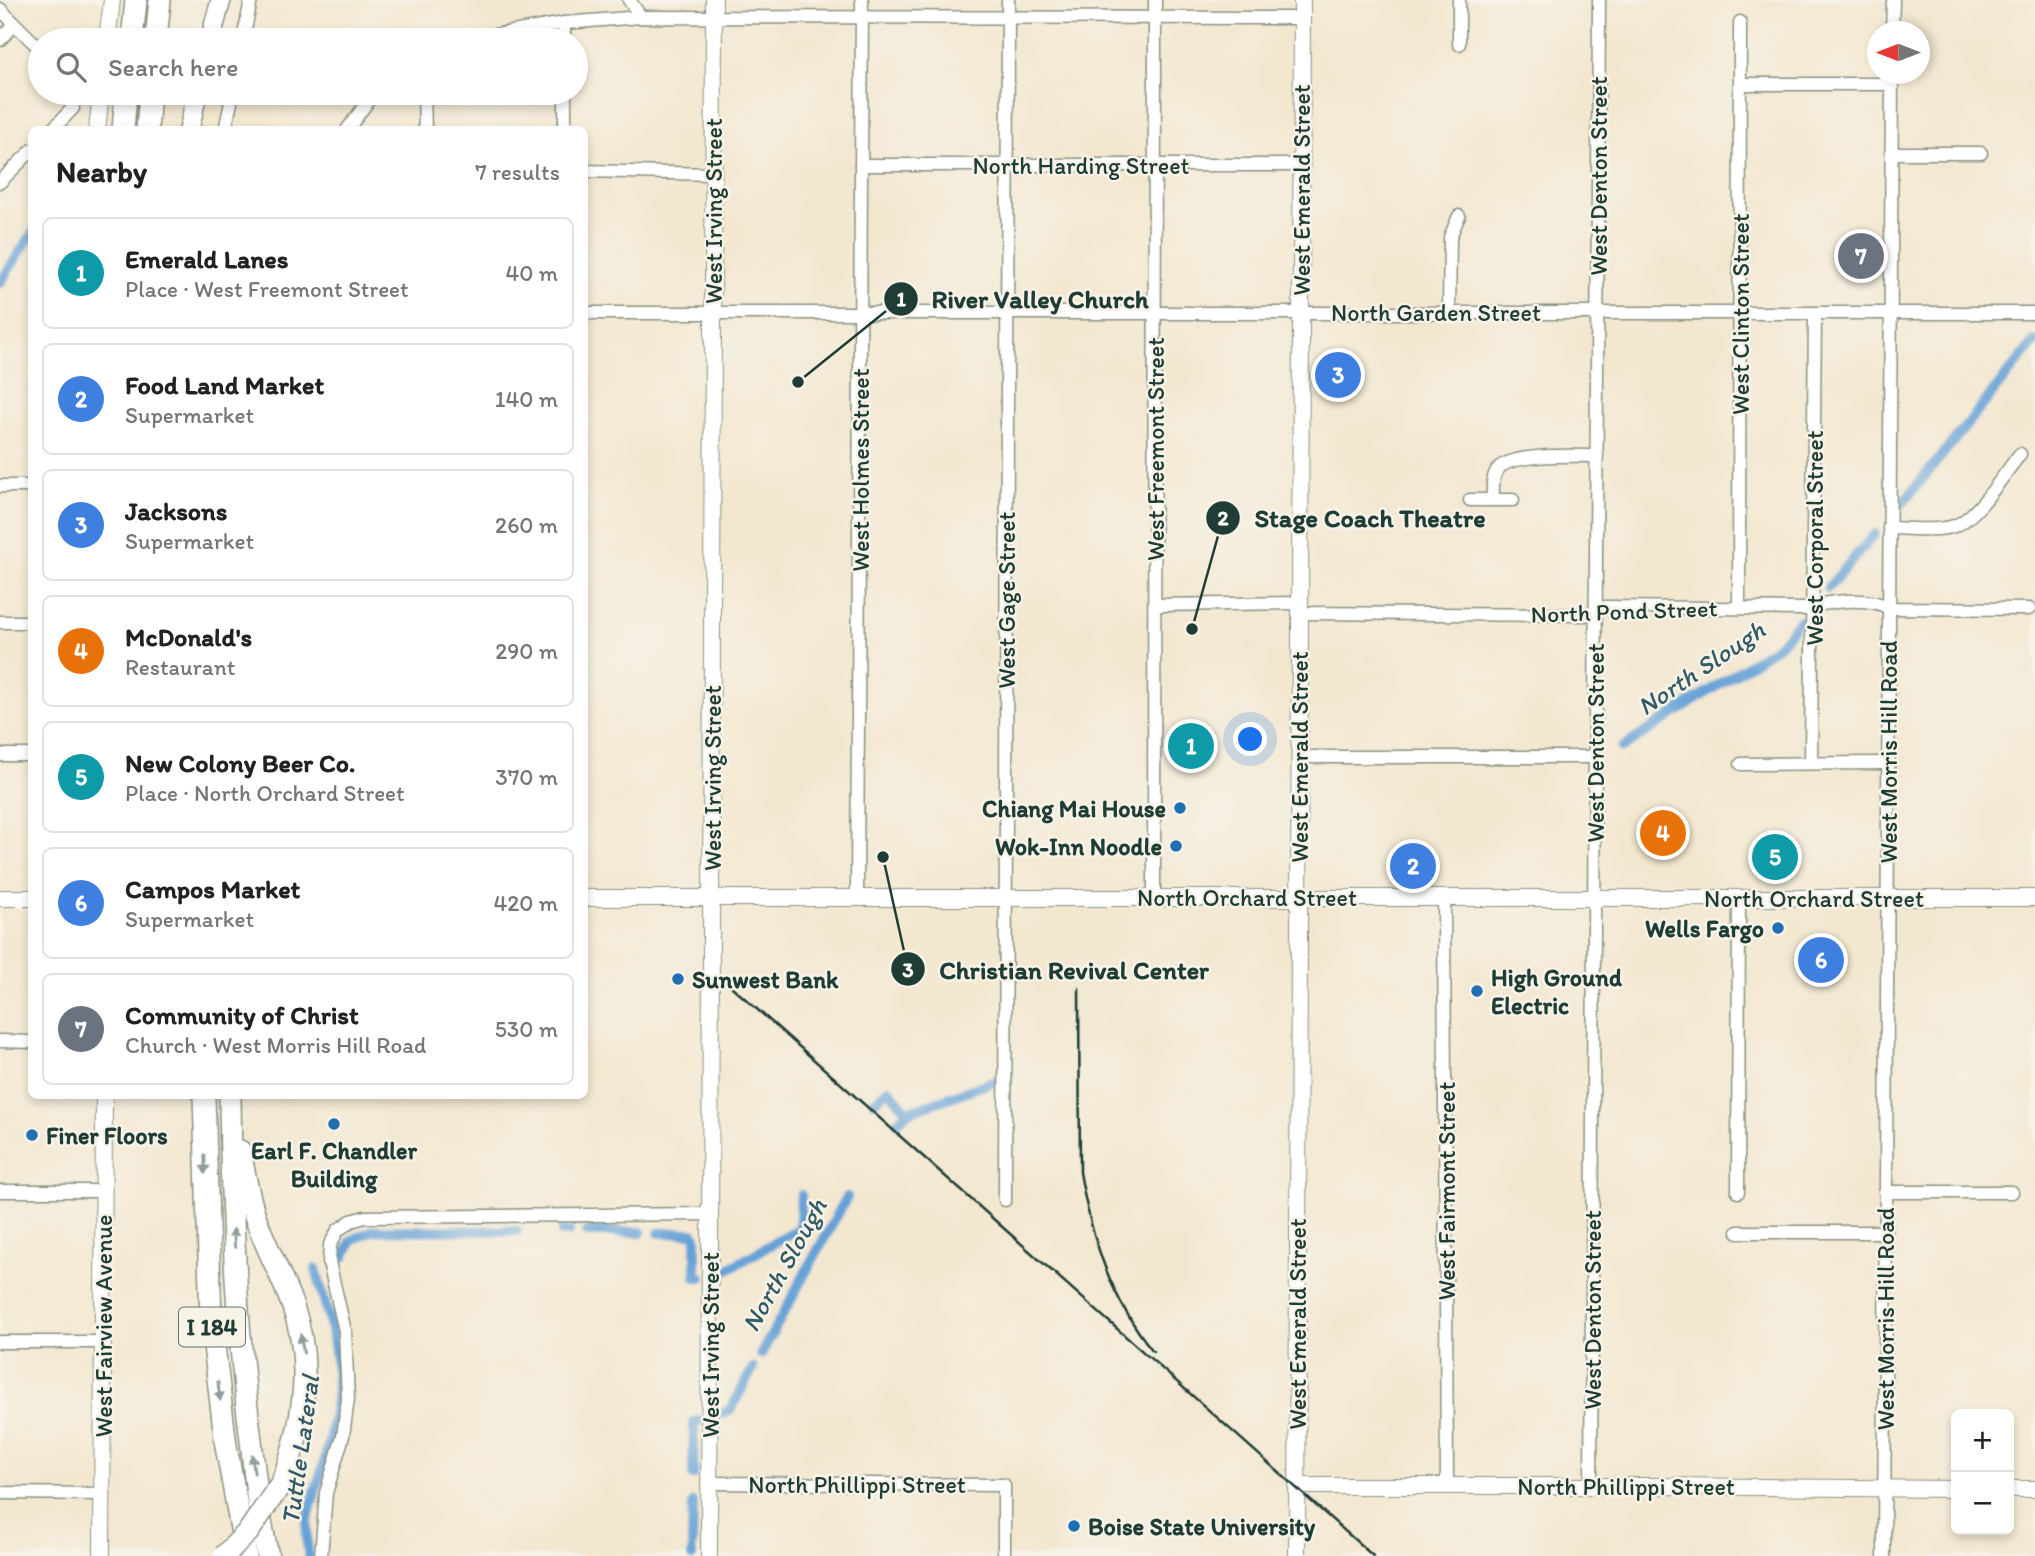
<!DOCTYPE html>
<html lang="en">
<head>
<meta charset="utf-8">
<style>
	:root { --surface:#fff; --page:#f2f2f2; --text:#222; --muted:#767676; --line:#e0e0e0; --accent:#1f6fb2 }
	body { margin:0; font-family:Itim,sans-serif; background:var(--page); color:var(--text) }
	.controls { position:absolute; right:21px; bottom:21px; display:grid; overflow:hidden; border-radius:10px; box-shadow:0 4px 10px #0003 }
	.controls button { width:63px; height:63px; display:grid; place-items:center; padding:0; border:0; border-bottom:2px solid var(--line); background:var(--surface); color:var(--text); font:35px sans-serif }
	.compass { position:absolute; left:1867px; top:21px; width:63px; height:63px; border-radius:50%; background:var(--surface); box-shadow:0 4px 10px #0003; rotate:270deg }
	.you { position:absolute; left:1251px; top:740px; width:24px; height:24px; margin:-18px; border:5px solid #fff; border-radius:50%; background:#1a73e8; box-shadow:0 0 0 10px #1a73e833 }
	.badge { display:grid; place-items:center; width:46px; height:46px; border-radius:50%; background:var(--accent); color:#fff; font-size:23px; font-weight:700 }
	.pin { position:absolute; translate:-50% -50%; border:4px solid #fff; box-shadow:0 2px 7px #0006 }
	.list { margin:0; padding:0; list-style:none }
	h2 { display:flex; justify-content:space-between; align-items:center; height:91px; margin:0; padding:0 28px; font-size:30px }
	h2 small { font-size:23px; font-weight:400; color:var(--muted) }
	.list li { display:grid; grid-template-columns:46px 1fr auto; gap:21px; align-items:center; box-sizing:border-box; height:112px; margin:0 14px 14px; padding:0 14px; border:2px solid var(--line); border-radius:10px }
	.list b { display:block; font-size:26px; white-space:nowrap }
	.list p { margin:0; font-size:23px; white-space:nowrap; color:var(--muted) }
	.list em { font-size:23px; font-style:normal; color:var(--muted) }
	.icon { flex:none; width:38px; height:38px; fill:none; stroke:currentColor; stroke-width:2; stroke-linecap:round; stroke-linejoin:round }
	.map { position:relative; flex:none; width:2035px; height:1556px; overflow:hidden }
	.search { position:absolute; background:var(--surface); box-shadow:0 4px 10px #0003; left:28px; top:28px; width:560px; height:77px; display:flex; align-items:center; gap:18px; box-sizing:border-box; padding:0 24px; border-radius:38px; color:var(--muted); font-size:26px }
	.panel { position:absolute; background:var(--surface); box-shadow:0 4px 10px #0003; left:28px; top:126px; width:560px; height:973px; border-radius:10px }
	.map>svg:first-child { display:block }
</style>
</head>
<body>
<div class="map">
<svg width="2035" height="1556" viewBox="0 0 2035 1556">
	<rect width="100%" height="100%" fill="#f7f3e8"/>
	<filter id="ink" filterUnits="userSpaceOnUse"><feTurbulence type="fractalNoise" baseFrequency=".0143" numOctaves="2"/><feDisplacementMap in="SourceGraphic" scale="14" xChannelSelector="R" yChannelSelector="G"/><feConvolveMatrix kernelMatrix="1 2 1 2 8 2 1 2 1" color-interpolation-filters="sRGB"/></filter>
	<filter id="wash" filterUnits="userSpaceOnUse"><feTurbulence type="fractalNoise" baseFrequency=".00686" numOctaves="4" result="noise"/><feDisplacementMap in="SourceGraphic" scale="28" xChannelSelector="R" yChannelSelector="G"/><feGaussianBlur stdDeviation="1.57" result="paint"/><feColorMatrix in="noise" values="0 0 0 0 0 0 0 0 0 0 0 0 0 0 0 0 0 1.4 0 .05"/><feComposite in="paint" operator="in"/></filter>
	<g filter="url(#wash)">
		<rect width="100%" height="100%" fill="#f3e7d0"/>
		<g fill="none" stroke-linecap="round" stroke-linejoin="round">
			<g stroke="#66a2d7" stroke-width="10">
				<path d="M0 283 32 234"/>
				<path d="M1902 504 2035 341"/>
				<path d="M1828 588 1875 534"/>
				<path d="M1622 748 1779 645 1800 620"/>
				<path d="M874 1102 888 1089 908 1112"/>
				<path d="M897 1122 908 1112 998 1080"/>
				<path d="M562 1232H569"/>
				<path d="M587 1232H641"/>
				<path d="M659 1233H693L696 1237V1277H701"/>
				<path d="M344 1257 352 1240 374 1230 517 1231"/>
				<path d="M723 1272 800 1228 801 1195"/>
				<path d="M761 1354 847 1197"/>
				<path d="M723 1414 731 1409 753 1368"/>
				<path d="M693 1475 694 1422 700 1420"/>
				<path d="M692 1544 693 1503"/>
				<path d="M692 1552V1556"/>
				<path d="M309 1556C300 1521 318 1489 326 1456 330 1438 333 1420 336 1402 342 1357 327 1312 316 1269"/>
			</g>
		</g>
	</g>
	<g filter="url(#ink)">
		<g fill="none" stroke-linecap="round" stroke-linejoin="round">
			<g stroke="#899282" stroke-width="15">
				<g id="street">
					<path d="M629 0 641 17"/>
					<path d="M1459 0V44"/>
					<path d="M0 9 40 49"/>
					<path d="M564 23V40"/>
					<path d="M1892 32 1893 0"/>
					<path d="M0 40 15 24"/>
					<path d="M243 40 251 0"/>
					<path d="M466 40 564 23 641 17 1302 18"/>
					<path d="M1740 84H1892"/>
					<path d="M424 93 425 130"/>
					<path d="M565 93V130"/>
					<path d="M52 130 73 108 70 93"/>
					<path d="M225 130 233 93"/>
					<path d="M347 130 374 93"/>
					<path d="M1892 153H1981"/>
					<path d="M861 165H1301"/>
					<path d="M584 171 713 174"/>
					<path d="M0 182 32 150"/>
					<path d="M1449 312 1450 237 1459 216"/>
					<path d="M584 313H2035"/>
					<path d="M0 486H32"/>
					<path d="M1470 500H1513"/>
					<path d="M1493 500C1493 490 1491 476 1499 468 1512 453 1576 456 1597 456"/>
					<path d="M1889 528C1910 528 1935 532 1954 526 1976 519 2005 473 2020 454"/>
					<path d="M1155 605 1300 603"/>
					<path d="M1739 607 1740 22"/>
					<path d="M1300 613 1585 615 1605 607 1805 609C1826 601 1869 596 1889 608L2029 609"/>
					<path d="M0 622H32"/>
					<path d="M0 755H32"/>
					<path d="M1299 757H1595"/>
					<path d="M1811 763 1815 313"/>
					<path d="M1741 764 1887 763"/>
					<path d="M857 897 862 0"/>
					<path d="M1154 898 1155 0"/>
					<path d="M1444 898 1447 1485"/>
					<path d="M0 1041 32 1042"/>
					<path d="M0 1191H104"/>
					<path d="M1738 1192 1739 898"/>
					<path d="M1885 1192H2012"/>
					<path d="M1005 1200 1008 0"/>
					<path d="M1738 1232H1885"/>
					<path d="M0 1342H103"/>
					<path d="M710 1483 1004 1485V1556"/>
					<path d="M1591 1486 1599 0"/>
					<path d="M0 1493 102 1494"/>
					<path d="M321 1556 326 1493 343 1436 348 1399 345 1331 329 1262 330 1245 338 1230 351 1221 365 1217 710 1214"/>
					<path d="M1884 1556 1892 74"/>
				</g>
			</g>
			<g stroke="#899282" stroke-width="18">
				<g id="secondary">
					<path d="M107 40 112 0"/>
					<path d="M97 130 101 93"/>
					<path d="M0 898H32"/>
					<path d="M584 898H2035"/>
					<path d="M1297 1486H1654L1956 1489"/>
					<path d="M2009 1489H2035"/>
					<path d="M102 1556 104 1096"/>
					<path d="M709 1556 714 0"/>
					<path d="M1297 1556 1302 0"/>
				</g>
			</g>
			<g stroke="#899282" stroke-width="22">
				<g id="primary">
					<path d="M210 40 221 0"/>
					<path d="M189 130 197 93"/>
				</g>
			</g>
			<g stroke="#899282" stroke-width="24">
				<g id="highway">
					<path d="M132 40 136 0"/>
					<path d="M156 40 160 0"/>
					<path d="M123 130 126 93"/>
					<path d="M147 130 150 93"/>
					<path d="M204 1096 211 1320 226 1446 246 1556"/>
					<path d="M230 1096C231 1211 236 1326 251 1440 255 1479 259 1518 268 1556"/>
					<path d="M240 1151C245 1175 249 1202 258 1224 268 1251 282 1277 292 1304 314 1363 304 1424 282 1482"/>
				</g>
			</g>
			<use href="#street" stroke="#fff" stroke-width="12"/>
			<use href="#secondary" stroke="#fff" stroke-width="16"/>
			<use href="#primary" stroke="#fff" stroke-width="19"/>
			<use href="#highway" stroke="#fff" stroke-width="21"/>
			<g stroke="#1f3d34" stroke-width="2.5">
				<path d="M732 987 1373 1556"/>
				<path d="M1079 988 1080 1172C1091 1237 1111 1300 1153 1351"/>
			</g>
			<g stroke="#899282" stroke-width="24" stroke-linecap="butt">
				<path id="highway-bridge" d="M224 1556 249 1531 282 1482"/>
			</g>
			<use href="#highway-bridge" stroke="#fff" stroke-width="21"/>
		</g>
		<defs><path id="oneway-solid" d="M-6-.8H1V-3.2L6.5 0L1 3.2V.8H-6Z" transform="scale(1.75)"/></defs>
		<g fill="#8f9e9a">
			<use href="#oneway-solid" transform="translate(205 1164) rotate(89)"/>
			<use href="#oneway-solid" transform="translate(234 1238) rotate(-94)"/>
			<use href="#oneway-solid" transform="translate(302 1344) rotate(-100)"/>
			<use href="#oneway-solid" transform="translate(219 1391) rotate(83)"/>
			<use href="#oneway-solid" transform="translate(253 1464) rotate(-97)"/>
		</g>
	</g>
	<g fill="#1f6fb2" stroke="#f7f3e8" stroke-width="2.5">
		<circle cx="1180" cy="808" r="7"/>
		<circle cx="1176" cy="846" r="7"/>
		<circle cx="1778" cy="928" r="7"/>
		<circle cx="678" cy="979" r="7"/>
		<circle cx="1477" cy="991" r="7"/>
		<circle cx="334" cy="1124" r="7"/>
		<circle cx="32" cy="1135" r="7"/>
		<circle cx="1074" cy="1526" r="7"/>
	</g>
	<g text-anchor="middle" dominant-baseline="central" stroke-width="5" stroke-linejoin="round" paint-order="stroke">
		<rect fill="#f7f3e8" stroke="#60746a" stroke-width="2" x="179" y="1307.5" width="66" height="39" rx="5"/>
		<g font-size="23" font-weight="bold" fill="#1f3d34">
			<text x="212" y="1327">I 184</text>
		</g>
		<g font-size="24" fill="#1f3d34" stroke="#f7f3e8">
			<text x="1081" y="165">North Harding Street</text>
			<text transform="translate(1598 176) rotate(-90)">West Denton Street</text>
			<text transform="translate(1301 190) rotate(-90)">West Emerald Street</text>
			<text transform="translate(713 211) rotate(-90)">West Irving Street</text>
			<text x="1436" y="312">North Garden Street</text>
			<text transform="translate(1740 314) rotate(-90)">West Clinton Street</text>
			<text transform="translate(1155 449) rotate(-90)">West Freemont Street</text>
			<text transform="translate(860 470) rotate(-90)">West Holmes Street</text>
			<text transform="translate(1814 538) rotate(-90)">West Corporal Street</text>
			<text transform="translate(1006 600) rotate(-90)">West Gage Street</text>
			<text transform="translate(1624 611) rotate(-2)">North Pond Street</text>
			<text transform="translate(1595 743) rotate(-90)">West Denton Street</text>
			<text transform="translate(1888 752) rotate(-90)">West Morris Hill Road</text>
			<text transform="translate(1299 757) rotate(-90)">West Emerald Street</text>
			<text transform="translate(712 778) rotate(-90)">West Irving Street</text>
			<text x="1247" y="897">North Orchard Street</text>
			<text x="1814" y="898">North Orchard Street</text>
			<text transform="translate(1446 1191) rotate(-90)">West Fairmont Street</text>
			<text transform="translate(1592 1310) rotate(-90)">West Denton Street</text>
			<text transform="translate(1885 1319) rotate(-90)">West Morris Hill Road</text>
			<text transform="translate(1297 1324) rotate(-90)">West Emerald Street</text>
			<text transform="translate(103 1326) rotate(-90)">West Fairview Avenue</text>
			<text transform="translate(710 1345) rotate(-90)">West Irving Street</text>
			<text x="857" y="1484">North Phillippi Street</text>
			<text x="1626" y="1486">North Phillippi Street</text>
		</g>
		<g font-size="24" font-weight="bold" fill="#1f3d34" stroke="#f7f3e8" text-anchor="start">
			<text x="1166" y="808" text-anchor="end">Chiang Mai House</text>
			<text x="1162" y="846" text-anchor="end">Wok-Inn Noodle</text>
			<text x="1764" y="928" text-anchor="end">Wells Fargo</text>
			<text x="1491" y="977">High Ground<tspan x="1491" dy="28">Electric</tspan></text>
			<text x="692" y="979">Sunwest Bank</text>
			<text x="46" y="1135">Finer Floors</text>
			<text x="334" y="1150" text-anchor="middle">Earl F. Chandler<tspan x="334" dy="28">Building</tspan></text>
			<text x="1088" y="1526">Boise State University</text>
		</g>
		<g font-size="26" font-style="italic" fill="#345b65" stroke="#f7f3e8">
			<text transform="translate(1701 668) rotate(-34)">North Slough</text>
			<text transform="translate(784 1265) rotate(-61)">North Slough</text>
			<text transform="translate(300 1450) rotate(-82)">Tuttle Lateral</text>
		</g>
	</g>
	<path fill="none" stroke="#1f3d34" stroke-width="2.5" d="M798 382L901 299M1192 629L1223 518M883 857L908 969"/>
	<g fill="#1f3d34" stroke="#f7f3e8" stroke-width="2.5">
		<circle cx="798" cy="382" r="7"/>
		<circle cx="1192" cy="629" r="7"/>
		<circle cx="883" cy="857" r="7"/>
		<circle cx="901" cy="299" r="18"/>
		<circle cx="1223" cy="518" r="18"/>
		<circle cx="908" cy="969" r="18"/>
	</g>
	<g font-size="21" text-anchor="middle" font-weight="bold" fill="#fff">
		<text x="901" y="306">1</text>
		<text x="1223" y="525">2</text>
		<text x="908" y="977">3</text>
	</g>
	<g font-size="26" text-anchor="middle" font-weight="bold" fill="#1f3d34" stroke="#f7f3e8" stroke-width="5" stroke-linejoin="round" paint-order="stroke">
		<text x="1040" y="308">River Valley Church</text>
		<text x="1370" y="527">Stage Coach Theatre</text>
		<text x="1074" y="979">Christian Revival Center</text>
	</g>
</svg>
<div class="controls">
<button>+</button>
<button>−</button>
</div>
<svg class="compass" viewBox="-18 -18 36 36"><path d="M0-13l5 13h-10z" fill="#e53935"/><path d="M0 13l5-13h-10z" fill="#767676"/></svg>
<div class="you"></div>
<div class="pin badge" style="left:1191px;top:746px;background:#0f9aa8">1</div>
<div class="pin badge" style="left:1413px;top:866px;background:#3f7fe0">2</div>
<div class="pin badge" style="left:1338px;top:375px;background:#3f7fe0">3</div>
<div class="pin badge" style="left:1663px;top:833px;background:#e8710a">4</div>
<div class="pin badge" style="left:1775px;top:857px;background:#0f9aa8">5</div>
<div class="pin badge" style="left:1821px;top:960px;background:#3f7fe0">6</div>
<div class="pin badge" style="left:1861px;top:256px;background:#6b7280">7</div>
<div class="search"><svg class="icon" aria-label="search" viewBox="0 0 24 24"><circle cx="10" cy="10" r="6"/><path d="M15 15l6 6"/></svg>Search here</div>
<section class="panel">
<h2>Nearby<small>7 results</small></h2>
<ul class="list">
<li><span class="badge" style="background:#0f9aa8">1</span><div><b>Emerald Lanes</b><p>Place · West Freemont Street</p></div><em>40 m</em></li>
<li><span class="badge" style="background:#3f7fe0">2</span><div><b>Food Land Market</b><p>Supermarket</p></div><em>140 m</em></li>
<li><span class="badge" style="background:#3f7fe0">3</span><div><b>Jacksons</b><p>Supermarket</p></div><em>260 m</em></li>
<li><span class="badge" style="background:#e8710a">4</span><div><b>McDonald's</b><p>Restaurant</p></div><em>290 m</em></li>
<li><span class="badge" style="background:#0f9aa8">5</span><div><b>New Colony Beer Co.</b><p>Place · North Orchard Street</p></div><em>370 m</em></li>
<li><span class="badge" style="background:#3f7fe0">6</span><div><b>Campos Market</b><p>Supermarket</p></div><em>420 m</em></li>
<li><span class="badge" style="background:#6b7280">7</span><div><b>Community of Christ</b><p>Church · West Morris Hill Road</p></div><em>530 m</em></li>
</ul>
</section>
</div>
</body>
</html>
